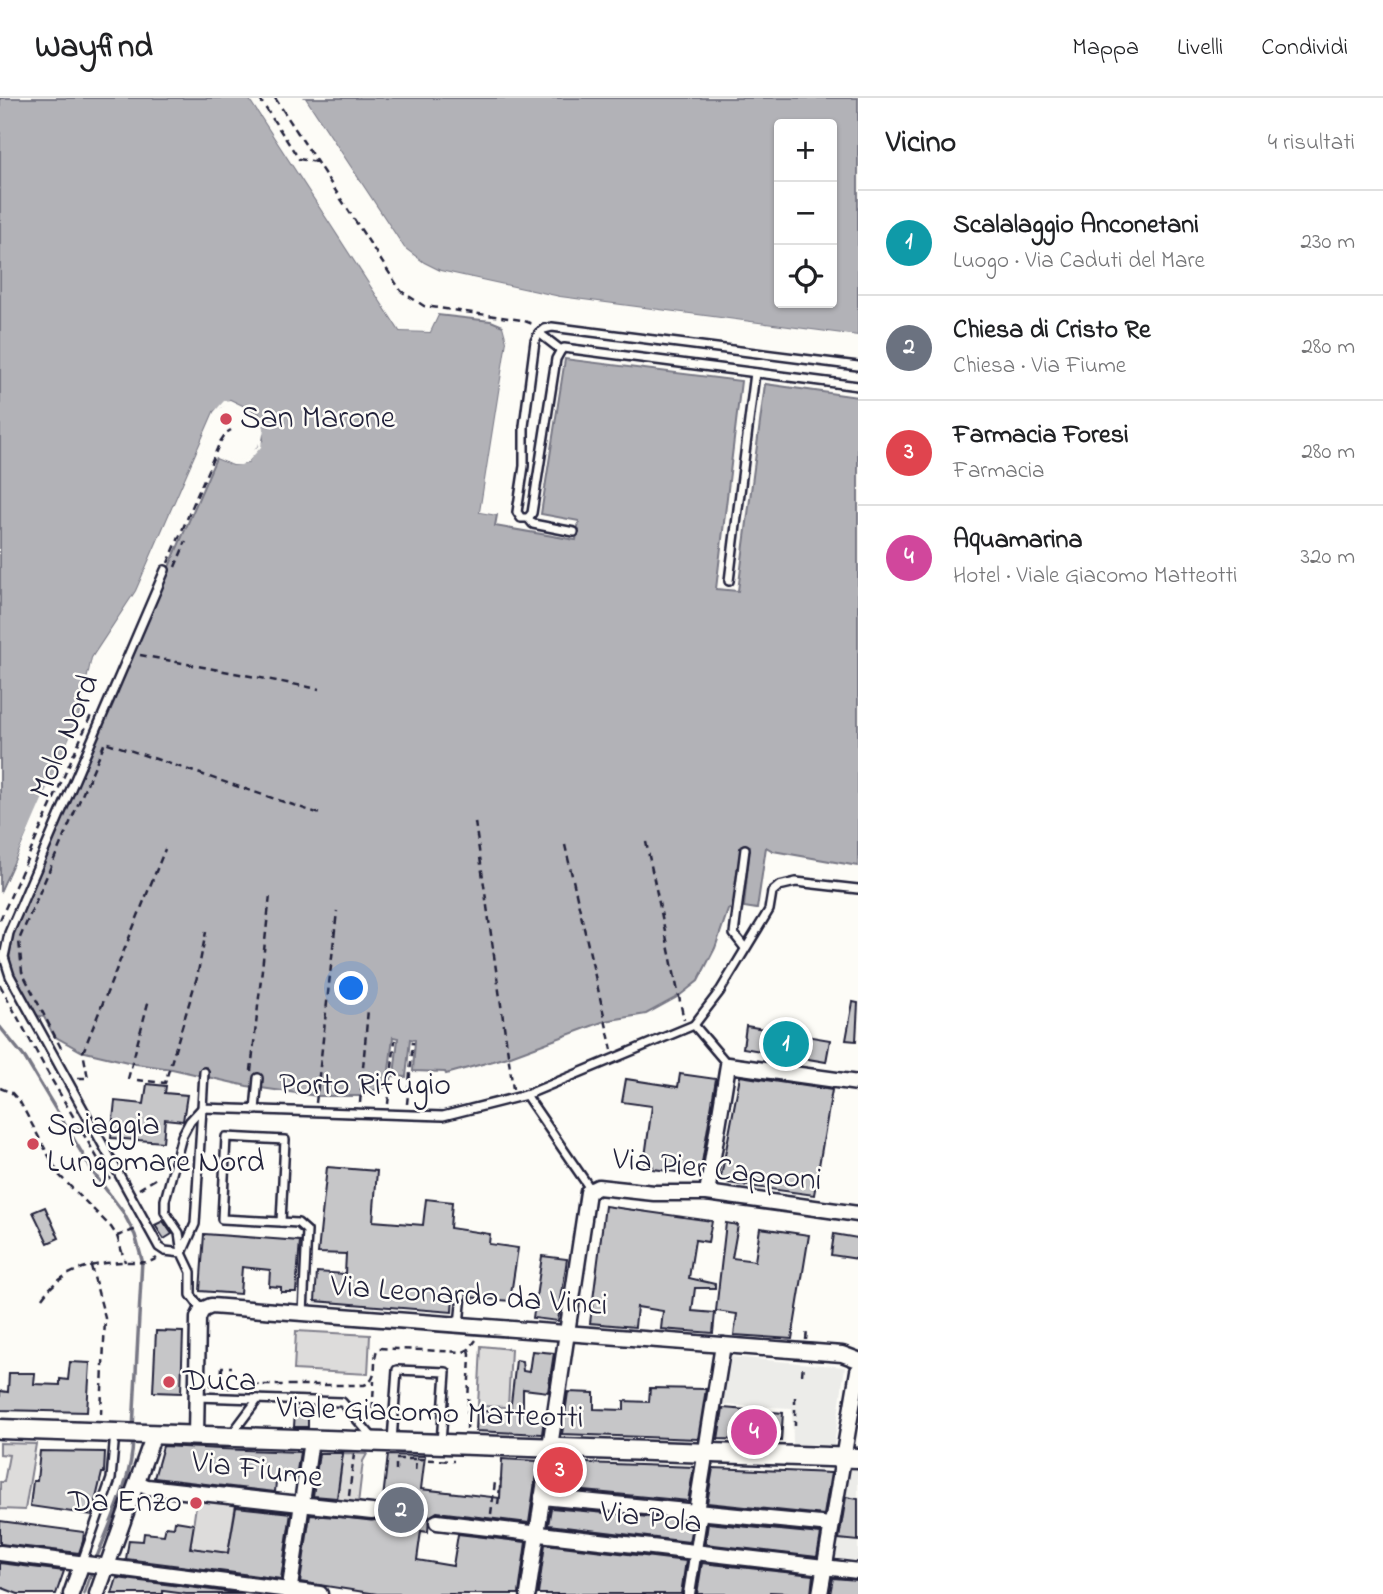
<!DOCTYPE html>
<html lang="it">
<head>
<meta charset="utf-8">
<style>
	:root { --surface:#fff; --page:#f2f2f2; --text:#202124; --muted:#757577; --line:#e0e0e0; --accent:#111827 }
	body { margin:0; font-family:"Indie Flower",sans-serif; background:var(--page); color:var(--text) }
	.controls { position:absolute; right:21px; top:21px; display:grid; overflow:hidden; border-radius:7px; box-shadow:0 2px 5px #0004 }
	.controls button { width:63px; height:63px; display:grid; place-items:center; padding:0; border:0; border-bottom:2px solid var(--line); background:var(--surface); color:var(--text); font:35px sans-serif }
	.you { position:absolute; left:352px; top:891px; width:24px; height:24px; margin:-18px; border:5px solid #fff; border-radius:50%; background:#1a73e8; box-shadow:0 0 0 10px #1a73e833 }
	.badge { display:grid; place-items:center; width:46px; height:46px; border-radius:50%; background:var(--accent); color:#fff; font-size:23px; font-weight:700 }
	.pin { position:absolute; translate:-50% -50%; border:4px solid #fff; box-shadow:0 2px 7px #0006 }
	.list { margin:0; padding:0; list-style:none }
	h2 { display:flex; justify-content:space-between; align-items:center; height:91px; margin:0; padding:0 28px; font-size:30px }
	h2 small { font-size:23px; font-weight:400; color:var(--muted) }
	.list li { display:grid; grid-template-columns:46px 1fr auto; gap:21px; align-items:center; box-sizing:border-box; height:105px; padding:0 28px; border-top:2px solid var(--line) }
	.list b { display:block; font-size:26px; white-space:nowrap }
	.list p { margin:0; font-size:23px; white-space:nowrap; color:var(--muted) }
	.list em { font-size:23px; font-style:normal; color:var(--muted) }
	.icon { flex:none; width:38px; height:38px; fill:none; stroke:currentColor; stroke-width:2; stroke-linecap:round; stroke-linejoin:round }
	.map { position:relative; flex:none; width:858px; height:1496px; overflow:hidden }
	header { display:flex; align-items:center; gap:42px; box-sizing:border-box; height:98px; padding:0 35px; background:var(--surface); border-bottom:2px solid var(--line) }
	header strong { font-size:33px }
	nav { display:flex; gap:38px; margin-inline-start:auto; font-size:24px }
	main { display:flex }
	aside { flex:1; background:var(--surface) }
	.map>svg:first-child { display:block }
</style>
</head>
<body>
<header>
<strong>Wayfind</strong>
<nav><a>Mappa</a><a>Livelli</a><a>Condividi</a></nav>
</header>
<main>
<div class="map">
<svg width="858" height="1496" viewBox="0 0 858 1496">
	<rect width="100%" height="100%" fill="#fdfcf7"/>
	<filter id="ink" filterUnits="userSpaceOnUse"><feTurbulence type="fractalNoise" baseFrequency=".0143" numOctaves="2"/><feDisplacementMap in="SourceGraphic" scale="14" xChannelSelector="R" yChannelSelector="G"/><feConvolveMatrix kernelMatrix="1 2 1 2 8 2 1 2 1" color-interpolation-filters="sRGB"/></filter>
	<g filter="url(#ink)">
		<g fill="#ecece9">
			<path d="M731 1259 845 1269 834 1347 793 1346 792 1310 722 1307Z"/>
			<path d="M858 1360V1473L830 1470 827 1420 836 1372Z"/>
		</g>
		<g fill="#dddcdb" stroke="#807f8b" stroke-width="2">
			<path d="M296 1233 370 1237 368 1276 294 1272Z"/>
			<path d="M481 1248 511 1251 508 1309 478 1308Z"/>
			<path d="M0 1345 36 1346 25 1412 0 1411V1384H4L9 1357 0 1356Z"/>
			<path d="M343 1355 367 1356 363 1363 358 1406 337 1404Z"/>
			<path d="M197 1400 236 1405 228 1455 190 1450Z"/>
		</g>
		<g fill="#b2b2b7" stroke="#787885" stroke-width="2" fill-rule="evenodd">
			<path d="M0 0H249L400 233 430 234 438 217 491 223 503 228 507 243 480 414 497 417 495 428 576 442 579 423 541 416 565 261 741 283 716 491 738 493 765 286 858 299V768L773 753 766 749 757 811 744 809 750 748 741 747 735 808 728 812 715 850 698 883 679 898 646 916 605 923 508 959 446 976 445 974 413 973 415 942 410 941 406 979 394 978 398 940 393 939 387 989 376 991 363 998H317L247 988 172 971 136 966 81 953 54 938 44 919 35 917C19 888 5 874 10 838L216 360 233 367 247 365 263 341 259 316 230 302 214 314 136 493 92 560 79 618 44 702 0 794Z"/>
			<path d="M305 0H858V238L560 199 440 173 424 165 404 150ZM779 26H832V205H779Z"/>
		</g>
		<g fill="#fdfcf7">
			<path d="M249 0H253L402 230H428L435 217H438L430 234 400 233Z"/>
			<path d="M302 0H305L404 150 424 165 440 173 560 199 858 238V241L560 203 438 176 422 168 402 152Z"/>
			<path d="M506 226 510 243 484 411 497 414V417L480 414 507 243 503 228Z"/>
			<path d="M230 302 259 316 264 330 261 349 247 365 241 367H233L216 360 217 357 234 363 245 362 258 348 260 340 258 322 253 316 230 305 221 310 139 494 95 561 83 620 47 703 3 795 0 797 79 618 92 560 136 493 214 314 224 303Z"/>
		</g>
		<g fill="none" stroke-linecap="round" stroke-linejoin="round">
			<g stroke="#787885" stroke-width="3.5">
				<path d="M0 929 25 960 95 1077 123 1114 135 1137 142 1162 133 1331"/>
				<path d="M95 1464C109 1426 132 1383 133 1342"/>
				<path d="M84 1496 92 1472"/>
			</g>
		</g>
		<g fill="#c6c6c8" stroke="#22223b" stroke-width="2">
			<path d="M853 904 858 905 856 943 846 942Z"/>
			<path d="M746 928 830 942 826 964 743 950Z"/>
			<path d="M680 976 716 981 700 1077 653 1071V1068L644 1066 652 1008 622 1004 626 981 678 989Z"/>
			<path d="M740 978 832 992 814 1097 720 1084Z"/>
			<path d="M147 986 166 988 165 995 187 997 183 1023 165 1021 163 1044 111 1040 115 1003 144 1006Z"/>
			<path d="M327 1069 377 1073 373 1123 423 1127 426 1101 452 1104 450 1130 490 1136 489 1146 518 1150 510 1203 468 1199 467 1194 462 1191 453 1197 452 1214 315 1203 317 1174 345 1176 346 1156 318 1155Z"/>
			<path d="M605 1108 712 1123 708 1144 695 1142 689 1180 715 1186V1190H695L692 1213 715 1215 713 1235 661 1231 663 1213 637 1209 635 1229 590 1225Z"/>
			<path d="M45 1109 59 1140 48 1145 33 1114Z"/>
			<path d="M163 1123 172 1136 164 1141 155 1127Z"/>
			<path d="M726 1125 738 1127 732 1160 755 1163 760 1130 809 1137 792 1241 734 1237 737 1216 716 1213Z"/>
			<path d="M204 1136 300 1143 296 1194H281V1189L269 1188 270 1172 242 1169 240 1196 200 1193Z"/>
			<path d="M834 1136 858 1140V1161L831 1157Z"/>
			<path d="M542 1158 567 1161 558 1223 533 1220Z"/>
			<path d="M156 1233 183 1234 181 1295 153 1294Z"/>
			<path d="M532 1253 554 1255 548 1294 523 1291V1314H545L542 1336 476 1333 477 1313 510 1314 516 1262 522 1263 523 1273 529 1274Z"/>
			<path d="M70 1264 90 1265 87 1314 0 1312V1293L8 1294 9 1275H35L34 1286 60 1287V1281L68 1282Z"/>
			<path d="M650 1290 706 1291 698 1341 562 1336 568 1294 594 1295V1311L624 1312V1303L649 1304Z"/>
			<path d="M723 1310 783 1315 781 1343 718 1341Z"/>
			<path d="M295 1312 308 1313V1329H294Z"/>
			<path d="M163 1348 221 1351 300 1354 296 1379 286 1378V1384H276L275 1394 154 1380Z"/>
			<path d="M40 1353 105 1354 104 1375H102L92 1417 30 1408 33 1383H37Z"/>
			<path d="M319 1355H343L337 1400 313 1398Z"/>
			<path d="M388 1357 425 1358 421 1391 500 1400 502 1361 538 1363 529 1425 437 1414 429 1419 428 1434 421 1433 417 1462 453 1468 458 1436 526 1444 519 1496H377L300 1484 310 1417 376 1422 381 1416 380 1409H382Z"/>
			<path d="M557 1364 694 1369 688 1403 553 1390Z"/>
			<path d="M713 1370 831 1375 824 1417 707 1405Z"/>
			<path d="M846 1399 858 1401V1443L839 1441Z"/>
			<path d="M236 1409 291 1415 281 1481 126 1461 129 1442 143 1443 144 1435 164 1437 166 1428 174 1429 175 1423 194 1426 190 1450 228 1455Z"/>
			<path d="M551 1410 693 1423 689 1444 548 1427Z"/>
			<path d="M0 1423 84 1434 83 1443 79 1455 0 1446Z"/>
			<path d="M708 1425 821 1436 817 1459 705 1446Z"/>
			<path d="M545 1446 686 1463 681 1496H538Z"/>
			<path d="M0 1465 64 1473 56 1496H18L0 1489Z"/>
			<path d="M702 1465 813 1477 811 1496 770 1494V1496H697Z"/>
			<path d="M117 1480 244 1496H186L163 1493V1496H112Z"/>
			<path d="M833 1480 858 1482V1496H830Z"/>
		</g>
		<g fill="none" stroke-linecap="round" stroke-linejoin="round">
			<g stroke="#22223b" stroke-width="12">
				<g id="service">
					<path d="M539 235 561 252 564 250 858 288"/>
					<path d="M539 235 544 231 552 229 858 268"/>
					<path d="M539 235 535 243 524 328V368L517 414 521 420H528L533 426 574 434"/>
					<path d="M528 420 532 415 556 261 561 252"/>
					<path d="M165 472 9 835 4 859 10 878 159 1149 165 1153 182 1155 191 1174V1197L202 1212"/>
					<path d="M729 483 755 275"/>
					<path d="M745 751 734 836 745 850"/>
					<path d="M694 927 728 967"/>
					<path d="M204 974 202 1010 443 1018 526 997 694 927 720 893 769 812 772 794 779 788 796 784 858 791"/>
					<path d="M526 997 591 1092"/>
					<path d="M202 1010 195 1126 182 1155 179 1135 165 1114V1102L182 1038 190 1023Z"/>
					<path d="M255 1012 258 980"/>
					<path d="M226 1039 285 1042 281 1124 222 1121Z"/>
					<path d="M281 1124 298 1125 307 1133 303 1215"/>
					<path d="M459 1226 462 1197"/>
					<path d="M197 1299 342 1304 373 1340"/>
					<path d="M231 1337 258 1301"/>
					<path d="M392 1343 397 1272 446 1274 441 1345"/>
					<path d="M82 1464 111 1381 115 1335"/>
				</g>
			</g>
			<g stroke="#22223b" stroke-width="16">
				<path id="pedestrian" d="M689 1496 702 1414"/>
			</g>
			<g stroke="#22223b" stroke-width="19">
				<g id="minor">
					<path d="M707 1095 728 967 858 985"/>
					<path d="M196 1338 198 1220 202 1212 211 1208 842 1256 858 1262"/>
					<path d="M137 1385 147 1389 372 1414"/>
					<path d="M542 1399 831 1427"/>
					<path d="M696 1414 723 1247"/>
					<path d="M437 1424 858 1473"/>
					<path d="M0 1455 320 1496"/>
					<path d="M71 1496 82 1465"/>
					<path d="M97 1496 154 1336"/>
					<path d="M289 1496 311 1342"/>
					<path d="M528 1496 588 1094 598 1089 654 1095H707L858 1116"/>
					<path d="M820 1496 858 1273"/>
				</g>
			</g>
			<g stroke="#22223b" stroke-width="23">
				<path id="tertiary" d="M0 1331 858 1360"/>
			</g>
			<g stroke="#22223b" stroke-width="2.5" stroke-dasharray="7 5" stroke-linecap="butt">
				<path d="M259 0 299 61 317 64"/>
				<path d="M275 0 401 193 424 208 522 222 535 227"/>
				<path d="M168 465 220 344 226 335 231 332"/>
				<path d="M175 469 186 443"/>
				<path d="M140 557 319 591"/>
				<path d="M475 724 513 991"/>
				<path d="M646 744 684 922"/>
				<path d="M565 747 612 952"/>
				<path d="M0 822 92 615"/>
				<path d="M0 887 49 977 112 1085"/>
				<path d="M61 950 22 874 19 842 105 644 323 717"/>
				<path d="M251 973 270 797"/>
				<path d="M78 980H88L83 954 165 751"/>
				<path d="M128 981 149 901"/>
				<path d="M137 982 165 985 197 879 206 834"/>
				<path d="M0 990 12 995 20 1004 59 1077 111 1129 117 1138 137 1131"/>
				<path d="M316 1005 337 813"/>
				<path d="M360 1005 368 911"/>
				<path d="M388 1006 395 942"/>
				<path d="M407 1006 413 944"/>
				<path d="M139 1091 157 1080"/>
				<path d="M117 1138 125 1164"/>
				<path d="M91 1168 105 1220 101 1316"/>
				<path d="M42 1200C63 1170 95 1164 130 1164 140 1164 149 1166 157 1160"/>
				<path d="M806 1242 807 1232"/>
				<path d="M802 1277 803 1266"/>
				<path d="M210 1287H221L222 1269H232"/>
				<path d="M228 1290 241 1287H364C381 1281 371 1262 378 1250L463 1254 469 1251 476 1242"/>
				<path d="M795 1299V1328"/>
				<path d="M372 1323 374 1283"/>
				<path d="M467 1331 470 1256 469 1251"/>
				<path d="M416 1361 454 1363"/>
				<path d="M396 1373V1361H416L415 1375"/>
				<path d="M349 1398 354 1356"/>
				<path d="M498 1407 501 1380"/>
				<path d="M491 1416 495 1384"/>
			</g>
			<use href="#service" stroke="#fdfcf7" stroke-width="7"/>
			<use href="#pedestrian" stroke="#fdfcf7" stroke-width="10"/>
			<use href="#minor" stroke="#fdfcf7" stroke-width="14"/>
			<use href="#tertiary" stroke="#fdfcf7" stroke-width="18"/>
		</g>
	</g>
	<g fill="#d1495b" stroke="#fdfcf7" stroke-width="2.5">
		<circle cx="226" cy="321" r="7"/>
		<circle cx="33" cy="1046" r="7"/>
		<circle cx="169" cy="1284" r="7"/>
		<circle cx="196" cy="1405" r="7"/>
	</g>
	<g text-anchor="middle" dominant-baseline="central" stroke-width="5" stroke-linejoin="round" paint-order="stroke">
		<g font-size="32" fill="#22223b" stroke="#fdfcf7" text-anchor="start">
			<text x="240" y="321">San Marone</text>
			<text x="47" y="1028">Spiaggia<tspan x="47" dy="37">Lungomare Nord</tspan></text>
			<text x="183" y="1284">Duca</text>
			<text x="182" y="1405" text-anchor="end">Da Enzo</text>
		</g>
		<g font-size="32" fill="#22223b" stroke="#fdfcf7">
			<text transform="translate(66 639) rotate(-67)">Molo Nord</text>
			<text x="365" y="988">Porto Rifugio</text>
			<text transform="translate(717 1073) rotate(6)">Via Pier Capponi</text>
			<text transform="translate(469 1199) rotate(4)">Via Leonardo da Vinci</text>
			<text transform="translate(430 1316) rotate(2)">Viale Giacomo Matteotti</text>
			<text transform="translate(257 1373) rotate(7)">Via Fiume</text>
			<text transform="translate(651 1421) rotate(7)">Via Pola</text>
		</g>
	</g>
</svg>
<div class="controls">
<button>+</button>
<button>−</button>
<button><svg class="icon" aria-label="locate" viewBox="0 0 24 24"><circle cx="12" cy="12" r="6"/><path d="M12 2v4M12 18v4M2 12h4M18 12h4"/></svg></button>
</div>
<div class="you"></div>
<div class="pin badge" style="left:786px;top:946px;background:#0f9aa8">1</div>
<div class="pin badge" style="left:401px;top:1412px;background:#6b7280">2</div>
<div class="pin badge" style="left:560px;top:1372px;background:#e0444e">3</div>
<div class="pin badge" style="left:754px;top:1334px;background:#d1479c">4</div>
</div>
<aside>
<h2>Vicino<small>4 risultati</small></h2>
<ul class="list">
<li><span class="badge" style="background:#0f9aa8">1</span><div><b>Scalalaggio Anconetani</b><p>Luogo · Via Caduti del Mare</p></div><em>230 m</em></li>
<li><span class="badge" style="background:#6b7280">2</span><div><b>Chiesa di Cristo Re</b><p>Chiesa · Via Fiume</p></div><em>280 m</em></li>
<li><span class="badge" style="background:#e0444e">3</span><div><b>Farmacia Foresi</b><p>Farmacia</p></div><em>280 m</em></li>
<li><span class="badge" style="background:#d1479c">4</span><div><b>Aquamarina</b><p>Hotel · Viale Giacomo Matteotti</p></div><em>320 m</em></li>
</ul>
</aside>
</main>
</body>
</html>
